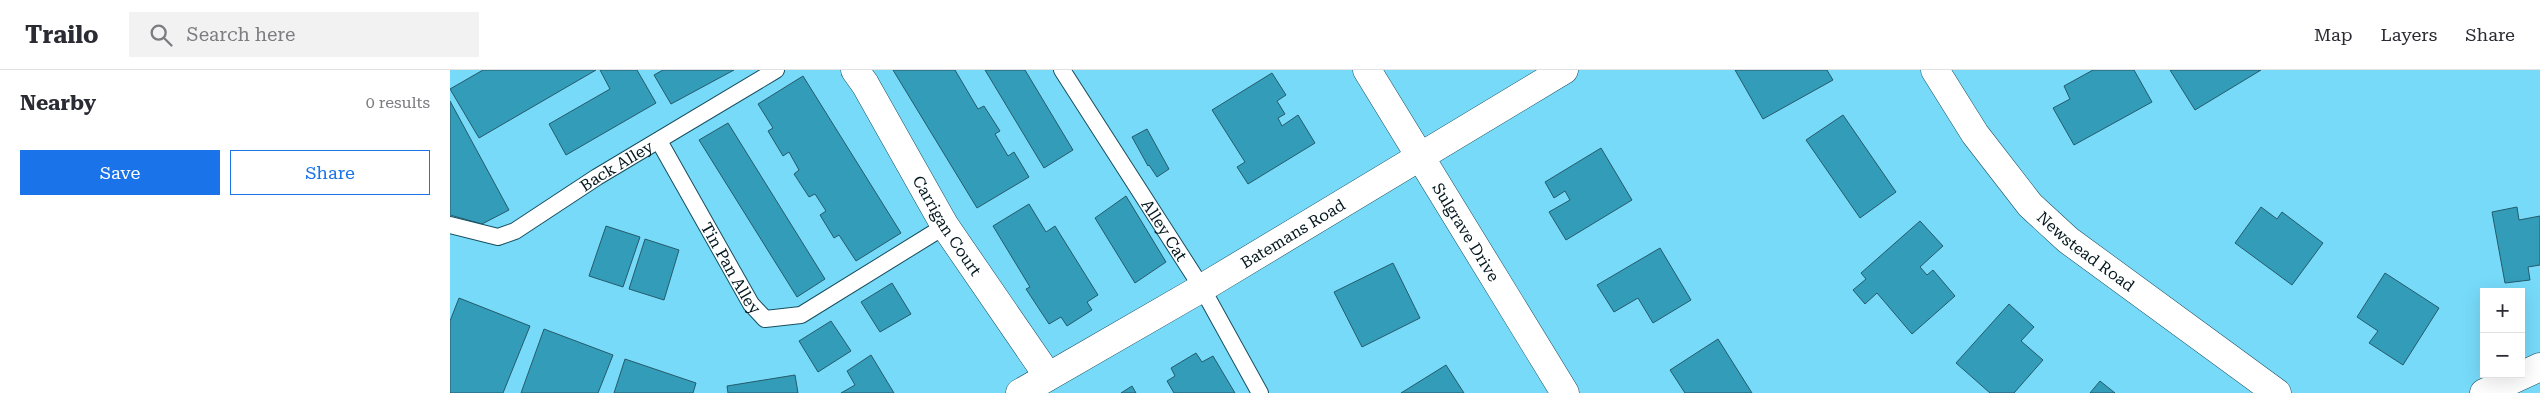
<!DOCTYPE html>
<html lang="en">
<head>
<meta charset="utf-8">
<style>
	:root { --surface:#fff; --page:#f2f2f3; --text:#2b2b33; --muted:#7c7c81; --line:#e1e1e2; --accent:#1a73e8 }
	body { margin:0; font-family:"Roboto Serif",serif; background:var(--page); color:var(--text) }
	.controls { position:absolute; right:15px; bottom:15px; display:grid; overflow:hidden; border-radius:0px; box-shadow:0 5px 20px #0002 }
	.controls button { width:45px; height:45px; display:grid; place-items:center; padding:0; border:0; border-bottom:1px solid var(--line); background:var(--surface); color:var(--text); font:25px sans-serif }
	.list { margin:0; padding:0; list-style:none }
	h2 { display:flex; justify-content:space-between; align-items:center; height:65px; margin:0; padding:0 20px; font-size:21px }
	h2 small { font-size:16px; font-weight:400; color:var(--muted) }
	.actions { display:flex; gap:10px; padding:15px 20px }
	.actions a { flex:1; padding:11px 0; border:1px solid var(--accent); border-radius:0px; text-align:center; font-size:18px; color:var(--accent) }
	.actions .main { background:var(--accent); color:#fff }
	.icon { flex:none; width:28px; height:28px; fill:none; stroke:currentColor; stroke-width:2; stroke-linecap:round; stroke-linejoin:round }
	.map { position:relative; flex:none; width:2090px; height:323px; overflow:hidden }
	header { display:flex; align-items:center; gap:30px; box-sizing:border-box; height:70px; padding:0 25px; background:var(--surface); border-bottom:1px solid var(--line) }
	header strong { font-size:24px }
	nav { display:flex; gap:28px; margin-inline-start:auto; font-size:18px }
	.search { width:350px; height:45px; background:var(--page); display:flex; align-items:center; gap:12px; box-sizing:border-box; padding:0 18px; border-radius:0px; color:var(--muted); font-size:19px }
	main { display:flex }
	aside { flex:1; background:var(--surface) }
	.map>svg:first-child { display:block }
</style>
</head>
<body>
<header>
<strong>Trailo</strong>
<div class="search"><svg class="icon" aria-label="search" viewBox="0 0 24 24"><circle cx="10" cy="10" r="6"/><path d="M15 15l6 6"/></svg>Search here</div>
<nav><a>Map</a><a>Layers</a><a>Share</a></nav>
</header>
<main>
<aside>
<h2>Nearby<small>0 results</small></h2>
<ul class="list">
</ul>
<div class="actions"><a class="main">Save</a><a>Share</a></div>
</aside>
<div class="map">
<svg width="2090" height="323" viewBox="0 0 2090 323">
	<rect width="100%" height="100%" fill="#77daf9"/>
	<g fill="#329cb9" stroke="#265b6b">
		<path d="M33 0H146L29 68 0 19Z"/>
		<path d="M150 0H187L206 33 116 85 99 54 160 19Z"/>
		<path d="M213 0H284L221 34 204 5Z"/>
		<path d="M443 0H505L528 39 534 36 550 61 545 64 558 86 564 82 579 107 527 138Z"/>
		<path d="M535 0H575L623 80 594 98Z"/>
		<path d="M1285 0H1377L1383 10 1313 49Z"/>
		<path d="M1643 0H1684L1702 32 1624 75 1603 38 1620 29 1614 16Z"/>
		<path d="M1720 0H1811L1745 40Z"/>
		<path d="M822 3 836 25 827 31 835 44 828 48 832 56 848 45 865 73 798 114 787 97 795 92 762 40Z"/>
		<path d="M353 6 451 163 406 191 389 165 384 168 370 145 376 141 365 124 359 127 344 104 349 100 339 82 333 86 318 61 323 58 308 34Z"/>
		<path d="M0 31 59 140 32 154 0 145Z"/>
		<path d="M1393 45 1446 122 1410 148 1356 70Z"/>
		<path d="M278 53 375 209 347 227 249 70Z"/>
		<path d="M697 59 719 99 707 107 699 95 698 96 682 67Z"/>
		<path d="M1151 78 1182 130 1116 170 1099 142 1120 130 1115 121 1104 128 1095 112Z"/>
		<path d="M676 126 716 192 685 213 645 148Z"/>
		<path d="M579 134 596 162 605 156 648 225 637 232 642 240 617 256 611 247 599 254 576 219 580 217 543 156Z"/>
		<path d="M1811 137 1827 149 1832 142 1873 173 1842 215 1785 173Z"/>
		<path d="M2067 137 2069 150 2090 146V195L2078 197 2080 210 2055 213 2042 142Z"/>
		<path d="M1470 151 1493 176 1470 197 1477 205 1483 200 1505 226 1462 264 1427 223 1415 234 1403 220 1416 209 1411 203Z"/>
		<path d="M156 156 190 167 173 217 139 206Z"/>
		<path d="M195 169 229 180 214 230 179 219Z"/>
		<path d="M1210 178 1241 230 1203 253 1188 228 1164 242 1147 215Z"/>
		<path d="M943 193 970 248 912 277 884 222Z"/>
		<path d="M1935 203 1989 238 1953 295 1919 273 1928 261 1907 247Z"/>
		<path d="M442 213 461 244 430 262 411 232Z"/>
		<path d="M9 228 80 256 53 323H0V251Z"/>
		<path d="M1559 234 1584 257 1571 271 1593 290 1564 323H1540L1506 293Z"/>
		<path d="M381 251 401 281 368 302 349 271Z"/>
		<path d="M94 259 163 285 148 323H71Z"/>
		<path d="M1268 269 1302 323H1235L1220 300Z"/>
		<path d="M746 283 752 292 763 286 785 323H724L717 311 725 306 721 298Z"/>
		<path d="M421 285 444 323H391L405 315 397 301Z"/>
		<path d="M175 289 246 313 243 323H164Z"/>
		<path d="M996 295 1014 323H951Z"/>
		<path d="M345 305 348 323H278L277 316Z"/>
		<path d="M1650 311 1665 323H1640Z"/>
		<path d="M682 316 686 323H671Z"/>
	</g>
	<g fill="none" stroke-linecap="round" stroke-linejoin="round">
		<g stroke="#184f5f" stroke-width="18">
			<g id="service">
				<path id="s1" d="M612 0 752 218 810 323"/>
				<path id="s2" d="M209 71 301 234 315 249 351 245 495 156"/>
				<path id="s3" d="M0 155 48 167 65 161 147 107 326 0"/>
			</g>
		</g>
		<g stroke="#184f5f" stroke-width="29">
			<g id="minor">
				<path id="s4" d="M405 0 415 14 495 156 598 306"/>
				<path id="s5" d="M917 0 1115 323"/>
				<path id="s6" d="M1485 0 1525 64 1580 135 1618 170 1827 323"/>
				<path id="s7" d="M570 323 752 218 1114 0"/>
				<path d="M2034 323 2090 297"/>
			</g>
		</g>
		<use href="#service" stroke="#fff" stroke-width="16"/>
		<use href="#minor" stroke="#fff" stroke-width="28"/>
	</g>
	<g text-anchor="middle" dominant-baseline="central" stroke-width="4" stroke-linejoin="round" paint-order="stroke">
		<g font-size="16" fill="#03171e" stroke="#77daf9">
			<text stroke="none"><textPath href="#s3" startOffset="188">Back Alley</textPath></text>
			<text stroke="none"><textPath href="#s4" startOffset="181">Carrigan Court</textPath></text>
			<text stroke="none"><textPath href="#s1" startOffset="190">Alley Cat</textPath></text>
			<text stroke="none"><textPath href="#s5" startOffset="190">Sulgrave Drive</textPath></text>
			<text stroke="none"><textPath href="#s7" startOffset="316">Batemans Road</textPath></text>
			<text stroke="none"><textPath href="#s6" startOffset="238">Newstead Road</textPath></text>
			<text stroke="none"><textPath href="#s2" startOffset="146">Tin Pan Alley</textPath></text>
		</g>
	</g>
</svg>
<div class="controls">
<button>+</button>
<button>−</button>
</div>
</div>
</main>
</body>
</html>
